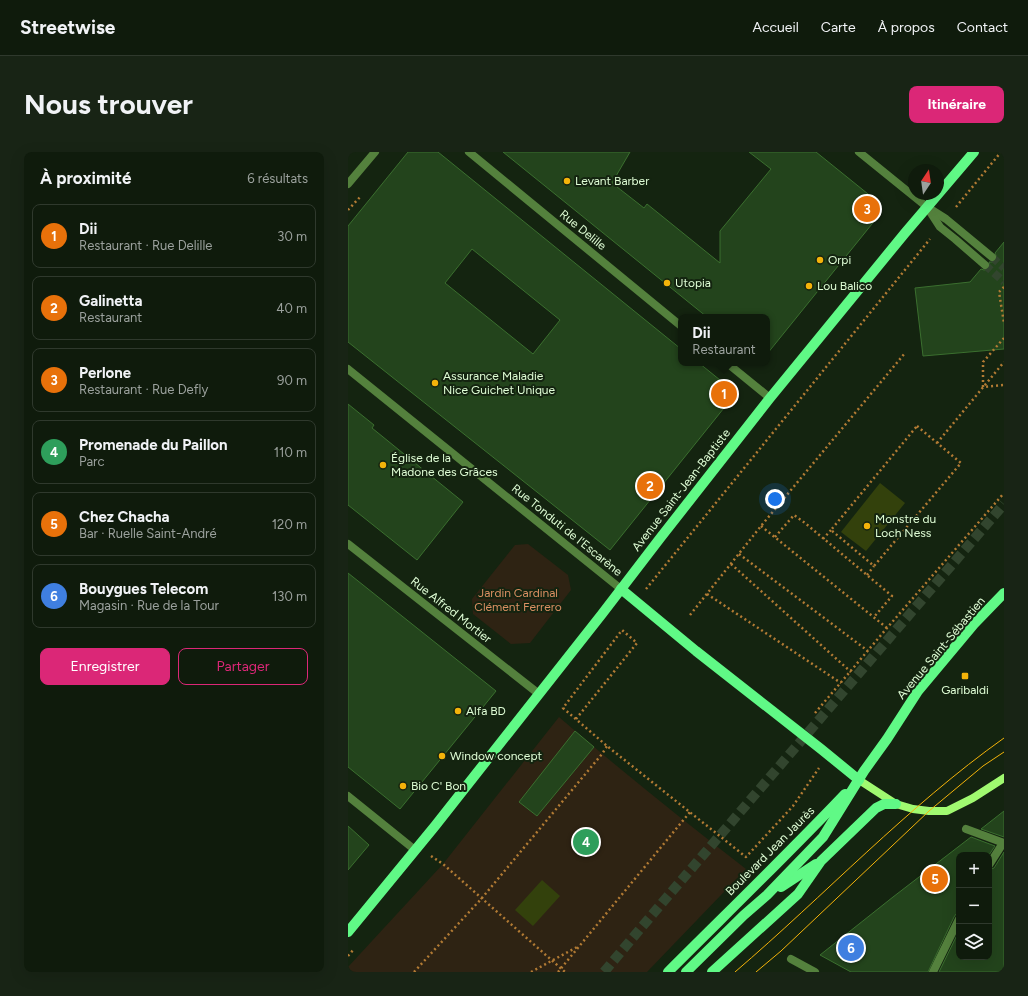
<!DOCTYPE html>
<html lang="fr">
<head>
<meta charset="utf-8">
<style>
	:root { --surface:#0f1b0c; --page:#182415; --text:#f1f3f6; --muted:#9ba19d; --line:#2f392d; --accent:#db2777 }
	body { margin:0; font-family:Figtree,sans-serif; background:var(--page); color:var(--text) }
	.controls { position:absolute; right:12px; bottom:12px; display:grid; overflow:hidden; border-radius:8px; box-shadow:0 4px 16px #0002 }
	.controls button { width:36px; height:36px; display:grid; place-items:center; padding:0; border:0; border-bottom:1px solid var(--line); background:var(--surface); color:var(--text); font:20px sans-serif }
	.compass { position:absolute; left:560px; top:12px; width:36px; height:36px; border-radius:50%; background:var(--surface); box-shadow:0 4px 16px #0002; rotate:13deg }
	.you { position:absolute; left:427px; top:347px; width:14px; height:14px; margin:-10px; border:3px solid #fff; border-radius:50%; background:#1a73e8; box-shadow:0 0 0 6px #1a73e833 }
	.badge { display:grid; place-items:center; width:26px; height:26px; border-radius:50%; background:var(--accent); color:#fff; font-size:13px; font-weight:700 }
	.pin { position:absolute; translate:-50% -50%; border:2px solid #fff; box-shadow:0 1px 4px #0006 }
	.popup { position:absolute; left:330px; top:162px; width:92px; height:52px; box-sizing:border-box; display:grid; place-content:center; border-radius:8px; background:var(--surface); filter:drop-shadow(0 1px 3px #0005); font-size:13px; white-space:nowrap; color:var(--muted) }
	.popup b { font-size:15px; color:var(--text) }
	.popup::after { content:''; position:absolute; left:50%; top:100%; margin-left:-8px; border:8px solid transparent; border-top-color:var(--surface) }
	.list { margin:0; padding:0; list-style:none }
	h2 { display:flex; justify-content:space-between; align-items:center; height:52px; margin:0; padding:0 16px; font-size:17px }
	h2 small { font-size:13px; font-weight:400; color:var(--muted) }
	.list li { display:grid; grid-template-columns:26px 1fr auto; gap:12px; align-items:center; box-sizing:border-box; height:64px; margin:0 8px 8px; padding:0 8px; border:1px solid var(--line); border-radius:8px }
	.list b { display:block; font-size:15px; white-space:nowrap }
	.list p { margin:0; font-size:13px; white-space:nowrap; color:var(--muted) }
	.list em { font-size:13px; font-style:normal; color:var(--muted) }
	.actions { display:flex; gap:8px; padding:12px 16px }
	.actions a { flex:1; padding:9px 0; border:1px solid var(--accent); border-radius:8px; text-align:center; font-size:14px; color:var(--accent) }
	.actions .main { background:var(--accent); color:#fff }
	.icon { flex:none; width:22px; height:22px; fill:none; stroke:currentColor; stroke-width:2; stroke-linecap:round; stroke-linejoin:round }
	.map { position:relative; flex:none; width:656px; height:820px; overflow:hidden; border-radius:8px }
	header { display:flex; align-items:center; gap:24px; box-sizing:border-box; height:56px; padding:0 20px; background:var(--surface); border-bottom:1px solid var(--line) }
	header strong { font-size:19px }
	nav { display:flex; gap:22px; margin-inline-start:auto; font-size:14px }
	.intro { display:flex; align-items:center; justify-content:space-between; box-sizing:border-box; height:96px; padding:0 24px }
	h1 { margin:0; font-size:28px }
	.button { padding:10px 18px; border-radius:8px; background:var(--accent); color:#fff; font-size:14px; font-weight:700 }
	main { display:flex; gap:24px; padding:0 24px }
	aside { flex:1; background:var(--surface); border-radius:8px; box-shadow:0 4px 16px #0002 }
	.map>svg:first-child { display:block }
</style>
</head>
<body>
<header>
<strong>Streetwise</strong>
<nav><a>Accueil</a><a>Carte</a><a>À propos</a><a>Contact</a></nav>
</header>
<div class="intro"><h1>Nous trouver</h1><a class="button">Itinéraire</a></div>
<main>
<aside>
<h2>À proximité<small>6 résultats</small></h2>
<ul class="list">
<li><span class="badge" style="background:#e8710a">1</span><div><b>Dii</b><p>Restaurant · Rue Delille</p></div><em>30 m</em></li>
<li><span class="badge" style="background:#e8710a">2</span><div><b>Galinetta</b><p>Restaurant</p></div><em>40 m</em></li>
<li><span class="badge" style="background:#e8710a">3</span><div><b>Perlone</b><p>Restaurant · Rue Defly</p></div><em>90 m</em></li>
<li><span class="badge" style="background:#2e9e5b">4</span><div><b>Promenade du Paillon</b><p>Parc</p></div><em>110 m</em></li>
<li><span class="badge" style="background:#e8710a">5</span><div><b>Chez Chacha</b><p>Bar · Ruelle Saint-André</p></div><em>120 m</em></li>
<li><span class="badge" style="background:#3f7fe0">6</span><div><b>Bouygues Telecom</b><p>Magasin · Rue de la Tour</p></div><em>130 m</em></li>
</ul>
<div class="actions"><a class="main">Enregistrer</a><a>Partager</a></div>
</aside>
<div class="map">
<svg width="656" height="820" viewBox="0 0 656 820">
	<rect width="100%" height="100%" fill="#142410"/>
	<g fill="#2e2313">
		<path d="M180 392 220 423 223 438 182 491 163 492 125 462 124 447 167 393Z"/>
		<path d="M211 565C272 618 335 668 398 717L299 820H0V815L95 712Z"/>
	</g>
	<g fill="#33410c">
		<path d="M532 331 557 351 518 399 493 380Z"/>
		<path d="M194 728 212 744 185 774 167 758Z"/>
	</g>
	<g fill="#23441c" stroke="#3b6f2f" fill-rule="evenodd">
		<path d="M60 0H90L333 197V211H351L388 241 262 398 0 190V74ZM124 97 212 168 185 202 97 131Z"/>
		<path d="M155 0H282L264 31 296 56 299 52 372 111V79L423 17 401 0H468L525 46 529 59 528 67 419 202V165H359Z"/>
		<path d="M656 90V197L575 204 567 136 622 130 633 117 636 118 641 117 642 114 641 110H646L648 109 649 106 647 101Z"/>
		<path d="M0 252 26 273 24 276 115 350 69 408 0 353Z"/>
		<path d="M0 421 148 539 52 657 0 615Z"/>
		<path d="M227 579 246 595 189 664 171 650Z"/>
		<path d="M656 659V685L633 677Z"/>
		<path d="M0 674 21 693 0 718Z"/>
		<path d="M623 685 647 694 641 703H611V762H608L606 765 580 820H503L472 803 545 745Z"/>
		<path d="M656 700V820H591L611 779V805H641V718L646 716Z"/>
	</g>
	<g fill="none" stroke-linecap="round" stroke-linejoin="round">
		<g stroke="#32452e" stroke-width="8" stroke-dasharray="8 4" stroke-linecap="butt">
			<path d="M644 105 656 116"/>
			<path d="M637 113 656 130"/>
		</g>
		<path stroke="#32452e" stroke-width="10" stroke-dasharray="10 5" stroke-linecap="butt" d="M256 820 314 751 656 352"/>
		<g stroke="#b27b34" stroke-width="2.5" stroke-dasharray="2 3" stroke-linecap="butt">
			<path d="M608 55 653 0"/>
			<path d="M0 58 13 44"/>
			<path d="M656 135 651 140 656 171"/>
			<path d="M656 186 635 210V235L656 233"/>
			<path d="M569 274 613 311 526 414 483 378Z"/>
			<path d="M589 291 656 210"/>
			<path d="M413 374 539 476"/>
			<path d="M427 385 446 363 457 371 544 444 526 465"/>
			<path d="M475 387 483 378"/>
			<path d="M391 402 520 499"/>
			<path d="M383 412 503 520"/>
			<path d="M519 423 526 414"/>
			<path d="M298 437 582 87"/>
			<path d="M359 442 493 531"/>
			<path d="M342 463 413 374 557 201"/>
			<path d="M467 561 539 476 656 341"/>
			<path d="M228 567 289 491 274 478 215 556 259 594 398 705 445 654 471 616"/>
			<path d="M83 704 95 712 217 820"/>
			<path d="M0 804 6 797"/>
			<path d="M66 820 134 746 254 602 259 594"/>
			<path d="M183 820 231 794"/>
			<path d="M210 820 342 660"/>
		</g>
		<g stroke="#54813d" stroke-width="8">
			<path d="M121 0 333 174"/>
			<path d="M511 0 579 55 598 67 644 105"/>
			<path d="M0 32 27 0"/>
			<path d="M581 58 592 75 607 87 637 113"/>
			<path d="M379 211 422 246"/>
			<path d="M0 217 273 437"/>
			<path d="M0 392 191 542"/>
			<path d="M0 644 67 698"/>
			<path d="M618 677 656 691"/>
			<path d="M641 713 655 691"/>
			<path d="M443 807 467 820"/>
			<path d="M585 820 611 767"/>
		</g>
		<path stroke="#a0f970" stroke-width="8" d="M511 628 548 652 565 657 581 659H599L625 646 656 626"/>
		<g stroke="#60f986" stroke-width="10">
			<path d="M273 437 348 499 473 597 511 628"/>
			<path d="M433 735 468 712"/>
			<path d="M0 780 87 674 254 462 313 385 422 246 557 81 626 0"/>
			<path d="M320 820C379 761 439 703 497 642"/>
			<path d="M338 820 396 763 419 743 475 685 516 619 539 587 570 539 626 472 656 441"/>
			<path d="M364 820 450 742 473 709 528 656 536 652H548"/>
		</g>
		<g stroke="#f4b30a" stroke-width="1">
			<path d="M387 820C477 743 559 655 656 586"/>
			<path d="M408 820 433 799 581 659 635 614 656 600"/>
		</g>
	</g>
	<g fill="#f4b30a" stroke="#142410" stroke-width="1.5">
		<circle cx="219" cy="29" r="4"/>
		<circle cx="472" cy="108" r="4"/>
		<circle cx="319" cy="131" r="4"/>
		<circle cx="461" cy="134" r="4"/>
		<circle cx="87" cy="231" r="4"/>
		<circle cx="35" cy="313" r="4"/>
		<circle cx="519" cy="374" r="4"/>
		<rect x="613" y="520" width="8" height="8" rx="2"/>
		<circle cx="110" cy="559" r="4"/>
		<circle cx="94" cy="604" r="4"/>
		<circle cx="55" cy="634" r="4"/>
	</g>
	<g text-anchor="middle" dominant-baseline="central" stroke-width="4" stroke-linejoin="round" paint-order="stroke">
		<g font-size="12" fill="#dffdd5" stroke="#142410" text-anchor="start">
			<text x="227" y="29">Levant Barber</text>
			<text x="480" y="108">Orpi</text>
			<text x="327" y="131">Utopia</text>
			<text x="469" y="134">Lou Balico</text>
			<text x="95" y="224">Assurance Maladie<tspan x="95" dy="14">Nice Guichet Unique</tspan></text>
			<text x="43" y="306">Église de la<tspan x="43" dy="14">Madone des Grâces</tspan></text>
			<text x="527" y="367">Monstre du<tspan x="527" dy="14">Loch Ness</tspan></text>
			<text x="617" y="538" text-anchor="middle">Garibaldi</text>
			<text x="118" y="559">Alfa BD</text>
			<text x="102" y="604">Window concept</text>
			<text x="63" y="634">Bio C' Bon</text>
		</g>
		<g font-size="12" fill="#dffdd5" stroke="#142410">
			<text transform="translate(235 78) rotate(39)">Rue Delille</text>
			<text transform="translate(333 338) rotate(-52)">Avenue Saint-Jean-Baptiste</text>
			<text transform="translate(219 378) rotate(39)">Rue Tonduti de l'Escarène</text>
			<text transform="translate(103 458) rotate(38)">Rue Alfred Mortier</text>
			<text transform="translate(593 496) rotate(-50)">Avenue Saint-Sébastien</text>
			<text transform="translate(422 699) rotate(-45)">Boulevard Jean Jaurès</text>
		</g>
		<g font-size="12" fill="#db9063" stroke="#142410">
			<text x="170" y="441">Jardin Cardinal<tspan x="170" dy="14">Clément Ferrero</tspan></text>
		</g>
	</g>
</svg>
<div class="controls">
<button>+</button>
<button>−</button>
<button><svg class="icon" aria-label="layers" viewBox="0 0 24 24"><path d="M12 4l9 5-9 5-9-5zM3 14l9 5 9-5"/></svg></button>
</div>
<svg class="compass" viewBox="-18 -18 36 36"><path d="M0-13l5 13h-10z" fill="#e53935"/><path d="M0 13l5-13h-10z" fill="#9ba19d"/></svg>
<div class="you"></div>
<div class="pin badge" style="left:376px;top:242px;background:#e8710a">1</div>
<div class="popup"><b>Dii</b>Restaurant</div>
<div class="pin badge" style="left:302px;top:334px;background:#e8710a">2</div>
<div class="pin badge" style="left:519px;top:57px;background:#e8710a">3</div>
<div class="pin badge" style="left:238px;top:690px;background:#2e9e5b">4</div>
<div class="pin badge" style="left:587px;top:727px;background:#e8710a">5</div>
<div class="pin badge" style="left:503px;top:796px;background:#3f7fe0">6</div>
</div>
</main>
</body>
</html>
